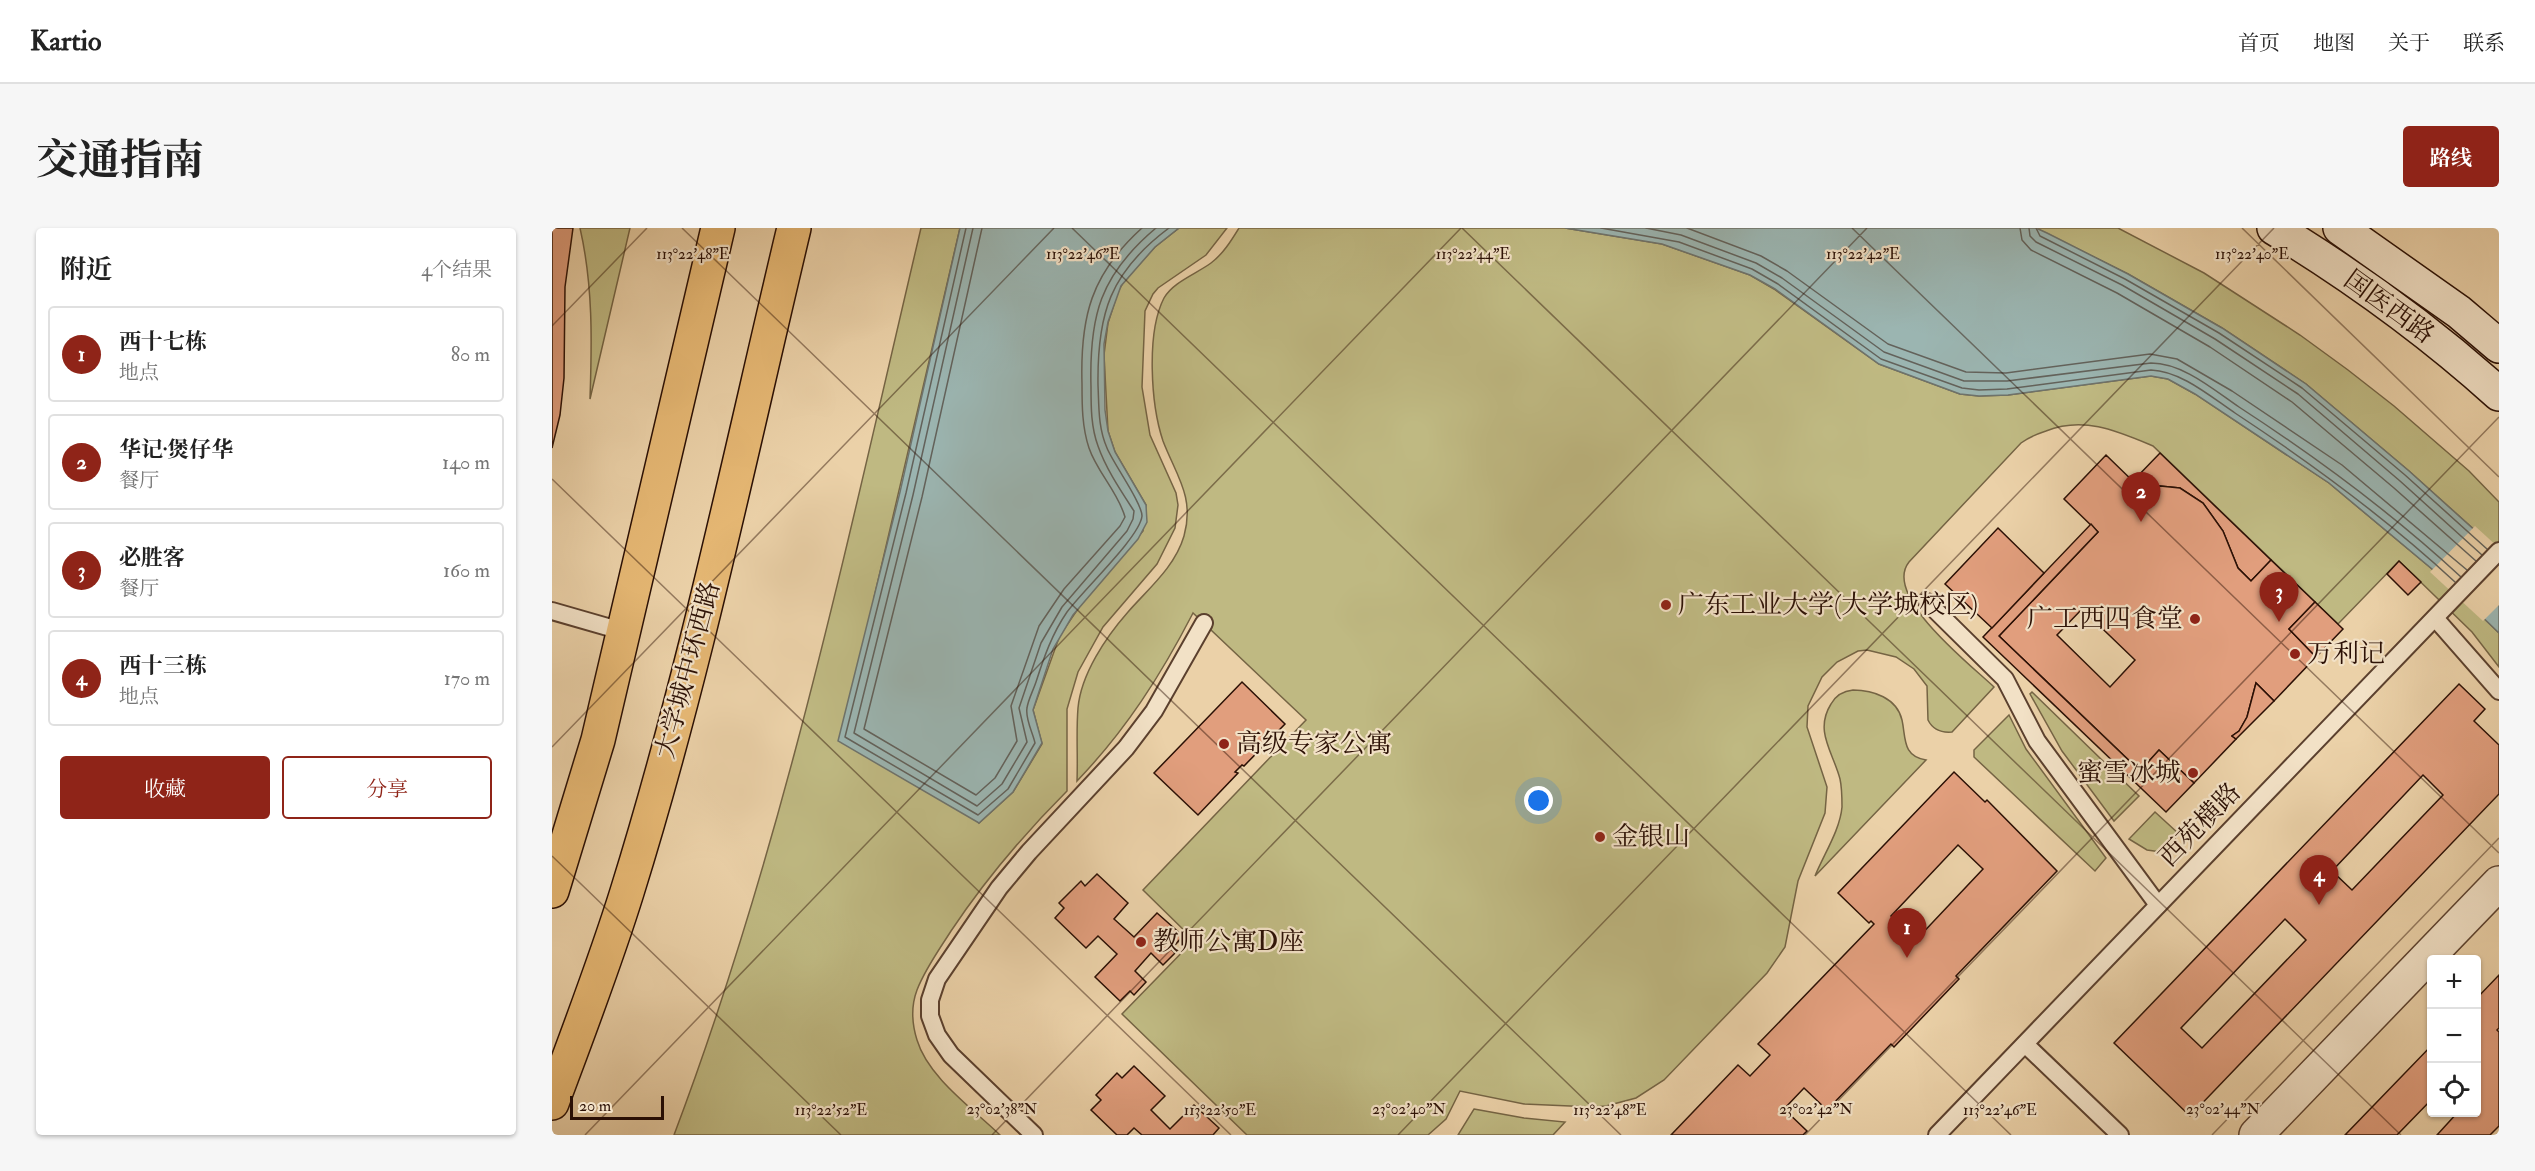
<!DOCTYPE html>
<html lang="zh">
<head>
<meta charset="utf-8">
<style>
	:root { --surface:#fff; --page:#f6f6f6; --text:#222; --muted:#767676; --line:#e0e0e0; --accent:#8f2418 }
	body { margin:0; font-family:"IM FELL Double Pica","Noto Serif SC",serif; background:var(--page); color:var(--text) }
	.controls { position:absolute; right:18px; bottom:18px; display:grid; overflow:hidden; border-radius:6px; box-shadow:0 2px 4px #0004 }
	.controls button { width:54px; height:54px; display:grid; place-items:center; padding:0; border:0; border-bottom:2px solid var(--line); background:var(--surface); color:var(--text); font:30px sans-serif }
	.scale { position:absolute; left:18px; bottom:15px; width:94px; box-sizing:border-box; padding-left:6px; border:3px solid #2b1005; border-top:0; font-size:16px; line-height:21px; white-space:nowrap; color:#2b1005; -webkit-text-stroke:4px #f2e1c6; paint-order:stroke }
	.you { position:absolute; left:987px; top:573px; width:21px; height:21px; margin:-15px; border:4px solid #fff; border-radius:50%; background:#1a73e8; box-shadow:0 0 0 9px #1a73e833 }
	.badge { display:grid; place-items:center; width:39px; height:39px; border-radius:50%; background:var(--accent); color:#fff; font-size:20px; font-weight:700 }
	.pin { position:absolute; translate:-50% -50px; filter:drop-shadow(0 2px 3px #0008) }
	.pin::after { content:''; position:absolute; top:32px; width:21px; height:18px; background:inherit; clip-path:polygon(0 0,100% 0,50% 100%) }
	.list { margin:0; padding:0; list-style:none }
	h2 { display:flex; justify-content:space-between; align-items:center; height:78px; margin:0; padding:0 24px; font-size:26px }
	h2 small { font-size:20px; font-weight:400; color:var(--muted) }
	.list li { display:grid; grid-template-columns:39px 1fr auto; gap:18px; align-items:center; box-sizing:border-box; height:96px; margin:0 12px 12px; padding:0 12px; border:2px solid var(--line); border-radius:6px }
	.list b { display:block; font-size:22px; white-space:nowrap }
	.list p { margin:0; font-size:20px; white-space:nowrap; color:var(--muted) }
	.list em { font-size:20px; font-style:normal; color:var(--muted) }
	.actions { display:flex; gap:12px; padding:18px 24px }
	.actions a { flex:1; padding:14px 0; border:2px solid var(--accent); border-radius:6px; text-align:center; font-size:21px; color:var(--accent) }
	.actions .main { background:var(--accent); color:#fff }
	.icon { flex:none; width:33px; height:33px; fill:none; stroke:currentColor; stroke-width:2; stroke-linecap:round; stroke-linejoin:round }
	.map { position:relative; flex:none; width:1947px; height:907px; overflow:hidden; border-radius:6px }
	header { display:flex; align-items:center; gap:36px; box-sizing:border-box; height:84px; padding:0 30px; background:var(--surface); border-bottom:2px solid var(--line) }
	header strong { font-size:28px }
	nav { display:flex; gap:33px; margin-inline-start:auto; font-size:21px }
	.intro { display:flex; align-items:center; justify-content:space-between; box-sizing:border-box; height:144px; padding:0 36px }
	h1 { margin:0; font-size:42px }
	.button { padding:15px 27px; border-radius:6px; background:var(--accent); color:#fff; font-size:21px; font-weight:700 }
	main { display:flex; gap:36px; padding:0 36px }
	aside { flex:1; background:var(--surface); border-radius:6px; box-shadow:0 2px 4px #0004 }
	.map>svg:first-child { display:block }
</style>
</head>
<body>
<header>
<strong>Kartio</strong>
<nav><a>首页</a><a>地图</a><a>关于</a><a>联系</a></nav>
</header>
<div class="intro"><h1>交通指南</h1><a class="button">路线</a></div>
<main>
<aside>
<h2>附近<small>4个结果</small></h2>
<ul class="list">
<li><span class="badge">1</span><div><b>西十七栋</b><p>地点</p></div><em>80 m</em></li>
<li><span class="badge">2</span><div><b>华记·煲仔华</b><p>餐厅</p></div><em>140 m</em></li>
<li><span class="badge">3</span><div><b>必胜客</b><p>餐厅</p></div><em>160 m</em></li>
<li><span class="badge">4</span><div><b>西十三栋</b><p>地点</p></div><em>170 m</em></li>
</ul>
<div class="actions"><a class="main">收藏</a><a>分享</a></div>
</aside>
<div class="map">
<svg width="1947" height="907" viewBox="0 0 1947 907">
	<rect width="100%" height="100%" fill="#ebd1a8"/>
	<filter id="stains"><feTurbulence type="fractalNoise" baseFrequency=".00333" numOctaves="4"/><feColorMatrix values="0 0 0 0 .2 0 0 0 0 .09 0 0 0 0 .02 0 0 0 .5 -.17"/></filter>
	<radialGradient id="worn" r=".72"><stop offset=".6" stop-color="#630" stop-opacity="0"/><stop offset="1" stop-color="#630" stop-opacity=".3"/></radialGradient>
	<g fill="#bfb982" stroke="#756444" stroke-width="1.5">
		<path d="M28 0H78L38 171C40 113 41 57 28 0Z"/>
		<path d="M369 0H408L322 370 427 595 461 564 490 516 481 482 508 407 530 375 591 303 594 277 563 224 556 203 552 127 556 95 566 64 572 53 603 19 627 0H675L654 27 606 60 601 66 593 83 590 159 598 207 624 265 626 277 623 300 605 336 551 399 526 444 515 481V563C471 607 433 652 399 703 387 722 373 741 365 762 359 778 360 796 365 812 376 849 420 880 448 907H122C233 613 297 305 369 0Z"/>
		<path d="M687 0H1013L1110 16 1198 47 1222 61 1327 136 1408 166 1427 168 1456 167 1599 148 1616 151 1643 166 1777 255 1886 346 1947 405V439L1920 404 1847 333 1786 396 1601 218C1565 203 1532 188 1494 203 1485 206 1477 209 1469 215L1357 334C1330 368 1419 437 1442 459L1400 504C1389 505 1381 502 1376 492L1375 458 1362 441 1344 429 1315 422 1306 423 1285 434 1270 449 1256 478 1255 499 1275 559 1273 585 1246 653 1233 719 1215 745 1112 852 1084 870 1054 878 1041 879 972 876 908 863 894 891 876 907H695L570 786 642 712 591 662 754 492 641 385C609 447 574 502 525 553 526 529 524 504 526 480 529 446 554 409 576 384 596 361 623 339 632 308 643 269 624 247 611 213 599 177 594 105 612 70 621 54 644 46 659 35 671 26 679 13 687 0Z"/>
		<path d="M1484 0H1566L1652 45 1748 107 1796 142 1842 178 1917 243 1947 274V324L1857 243 1754 156 1670 100 1576 46Z"/>
		<path d="M1301 462C1321 462 1345 470 1350 492 1354 510 1350 528 1374 532L1263 648C1272 626 1288 602 1290 579 1290 569 1290 560 1288 551 1281 524 1262 503 1279 476 1284 467 1291 463 1301 462Z"/>
		<path d="M1480 464 1587 568 1562 593 1510 523 1478 466Z"/>
		<path d="M1457 487 1474 521 1554 630 1543 643 1422 529V522Z"/>
		<path d="M1603 584 1627 606 1609 624 1595 622 1577 611Z"/>
		<path d="M922 881 972 890 1013 894 1001 907H906Z"/>
	</g>
	<g fill="#9bb5b1" stroke="#6e736c" stroke-width="1.5">
		<path d="M408 0H627L603 19 569 58 556 94 552 116 553 182 556 203 563 224 594 277 595 294 586 311 521 387 501 421 481 482 490 515 461 564 427 595 286 513 348 264Z"/>
		<path d="M1013 0H1484L1495 5 1576 46 1670 100 1754 156 1857 243 1947 324V405L1886 346 1777 255 1643 166 1616 151 1599 148 1456 167 1427 168 1408 166 1327 136 1223 61 1198 47 1110 16Z"/>
	</g>
	<path fill="#ebd1a8" d="M1923 298 1947 320V377L1931 393 1878 344Z"/>
	<g fill="none" stroke-linecap="round" stroke-linejoin="round">
		<g stroke="#63625b" stroke-width="1.5">
			<path d="M414 0 354 265 293 509 426 587 456 561 483 515C481 505 473 491 475 480 476 472 481 463 484 454 492 429 500 406 515 384 530 363 588 309 590 288 590 275 561 235 555 220 546 200 547 178 546 157 545 86 558 44 617 0"/>
			<path d="M421 0 361 267 302 505 425 578 450 556 475 514 467 480 489 415 510 379 575 303 581 291 582 283C569 263 554 241 546 218 539 199 539 179 539 159 537 88 548 47 604 0"/>
			<path d="M430 0 370 269 312 501 424 567 443 550 465 513 459 478 487 398 512 361 568 298 573 289C566 264 545 244 537 220 530 199 530 177 530 156 528 89 539 46 590 0"/>
			<path d="M1049 0 1127 14 1200 41 1226 56 1329 131 1410 160 1427 162 1455 161 1599 142C1629 143 1659 169 1683 185 1762 237 1834 290 1903 354"/>
			<path d="M1094 0 1129 7 1204 35 1230 50 1332 124 1412 153H1455L1599 135C1631 135 1662 162 1687 179 1767 231 1839 284 1909 349"/>
			<path d="M1135 0 1209 28 1235 43 1336 116 1414 144 1454 145 1598 126 1625 131 1680 163 1790 237 1915 342"/>
			<path d="M1468 0 1470 12 1479 22 1565 65 1658 119 1740 174 1842 260 1924 333"/>
			<path d="M1477 0 1478 8 1484 14 1570 57 1663 111 1746 166 1848 253 1930 327"/>
			<path d="M1484 0 1488 8 1573 51 1667 105 1750 160 1853 247 1935 321"/>
		</g>
	</g>
	<g fill="#e19e7d" stroke="#2b1005" stroke-width="1.5" fill-rule="evenodd">
		<path d="M0 0H21L13 59 12 150 8 187 0 220Z"/>
		<path d="M1608 225 1719 332 1699 353 1686 340 1671 303 1651 275 1628 260 1608 258 1588 260 1581 253Z"/>
		<path d="M1554 227 1588 260 1608 258 1628 260 1651 275 1671 303 1686 340 1699 353 1719 332 1763 374 1737 401 1764 429 1722 473 1704 455 1695 489 1687 503 1680 508 1684 511 1642 555 1607 522 1588 543 1447 408 1546 304 1512 271ZM1530 381 1583 432 1558 459 1505 407Z"/>
		<path d="M1539 296 1546 304 1447 408 1588 543 1607 522 1642 555 1614 584 1431 409Z"/>
		<path d="M1446 300 1492 345 1440 400 1393 356Z"/>
		<path d="M1847 333 1869 354 1856 367 1835 346Z"/>
		<path d="M1763 374 1791 401 1764 429 1737 401Z"/>
		<path d="M690 454 733 496 692 538 690 537 683 544 686 545 646 587 602 545Z"/>
		<path d="M1704 455 1722 473 1684 511 1680 508 1687 503 1695 489Z"/>
		<path d="M1907 456 1933 481 1922 493 1947 517V566L1638 888 1562 815ZM1871 547 1891 567 1800 662 1780 643ZM1733 691 1754 712 1650 820 1629 800Z"/>
		<path d="M1402 544 1433 574 1435 572 1505 643 1404 748 1407 751 1342 819 1339 816 1275 882 1252 860 1232 881 1255 903 1251 907H1119L1186 837 1198 848 1218 827 1206 816 1322 696 1319 693 1317 695 1286 665ZM1406 617 1431 641 1364 712 1339 688Z"/>
		<path d="M545 646 576 675 562 691 582 709 605 685 631 708 619 721 623 725 611 737 599 725 583 743 594 754 582 767 578 763 568 773 543 749 565 726 546 708 534 720 503 690 512 680 507 675 529 653 533 658Z"/>
		<path d="M1947 747V800L1945 802 1947 804V898L1938 907H1885L1906 884H1924V771Z"/>
		<path d="M1880 817V871L1845 907H1793Z"/>
		<path d="M582 838 613 868 599 882 618 901 642 877 667 900 661 907H590L582 900 575 907H565L539 882 549 872 544 867 565 845 570 850Z"/>
	</g>
	<g fill="none" stroke-linecap="round" stroke-linejoin="round">
		<g stroke="#5b402e" stroke-width="20">
			<g id="lane">
				<path d="M1375 374 1453 451 1485 513 1606 677"/>
				<path d="M0 383 73 404"/>
				<path d="M1883 390 1947 463"/>
				<path d="M1473 816 1568 907"/>
				<path d="M482 907 399 827 385 807 378 788V772L385 751 447 660 477 624 574 520 602 483 652 395"/>
				<path d="M1385 907 1947 323"/>
			</g>
		</g>
		<g stroke="#5b402e" stroke-width="36">
			<path id="street" d="M1704 907 1947 655"/>
		</g>
		<g stroke="#2b1005" stroke-width="36">
			<g id="secondary">
				<path d="M1722 0C1801 48 1878 104 1947 166"/>
				<path d="M1788 0 1907 84 1947 118"/>
			</g>
		</g>
		<g stroke="#2b1005" stroke-width="36">
			<g id="primary">
				<path d="M0 663 46 512 166 0"/>
				<path d="M0 875C26 805 53 735 75 664 143 446 189 222 242 0"/>
			</g>
		</g>
		<use href="#lane" stroke="#f2e1c6" stroke-width="16"/>
		<use href="#street" stroke="#f2e1c6" stroke-width="33"/>
		<use href="#secondary" stroke="#f2e1c6" stroke-width="33"/>
		<use href="#primary" stroke="#e6b874" stroke-width="33"/>
	</g>
	<path fill="none" stroke="#2b1005" stroke-width="1.5" stroke-opacity="0.45" d="M130 0 1069 907M520 0 1459 907M910 0 1849 907M1300 0 1947 625M1690 0 1947 249M0 98 95 0M0 251 679 907M0 519 502 0M0 628 289 907M33 907 909 0M440 907 1315 0M846 907 1722 0M1253 907 1947 189M1660 907 1947 610"/>
	<g fill="#8f2418" stroke="#f2e1c6" stroke-width="2">
		<circle cx="1114" cy="377" r="6"/>
		<circle cx="1643" cy="391" r="6"/>
		<circle cx="1743" cy="426" r="6"/>
		<circle cx="672" cy="516" r="6"/>
		<circle cx="1641" cy="545" r="6"/>
		<circle cx="1048" cy="609" r="6"/>
		<circle cx="589" cy="714" r="6"/>
	</g>
	<g text-anchor="middle" dominant-baseline="central" stroke-width="4.5" stroke-linejoin="round" paint-order="stroke">
		<g font-size="26" fill="#2b1005" stroke="#f2e1c6">
			<text transform="translate(1837 79) rotate(36)">国医西路</text>
			<text transform="translate(136 442) rotate(-75)">大学城中环西路</text>
			<text transform="translate(1648 597) rotate(-46)">西苑横路</text>
		</g>
		<g font-size="26" fill="#2b1005" stroke="#f2e1c6" text-anchor="start">
			<text x="1126" y="377">广东工业大学(大学城校区)</text>
			<text x="1631" y="391" text-anchor="end">广工西四食堂</text>
			<text x="1755" y="426">万利记</text>
			<text x="684" y="516">高级专家公寓</text>
			<text x="1629" y="545" text-anchor="end">蜜雪冰城</text>
			<text x="1060" y="609">金银山</text>
			<text x="601" y="714">教师公寓D座</text>
		</g>
	</g>
	<g font-size="15" text-anchor="middle" fill="#2b1005" stroke="#f2e1c6" stroke-width="4.5" stroke-linejoin="round" paint-order="stroke">
		<text x="141" y="31">113°22'48"E</text>
		<text x="531" y="31">113°22'46"E</text>
		<text x="921" y="31">113°22'44"E</text>
		<text x="1311" y="31">113°22'42"E</text>
		<text x="1700" y="31">113°22'40"E</text>
		<text x="450" y="886">23°02'38"N</text>
		<text x="857" y="886">23°02'40"N</text>
		<text x="1264" y="886">23°02'42"N</text>
		<text x="1671" y="886">23°02'44"N</text>
		<text x="279" y="887">113°22'52"E</text>
		<text x="668" y="887">113°22'50"E</text>
		<text x="1058" y="887">113°22'48"E</text>
		<text x="1448" y="887">113°22'46"E</text>
	</g>
	<rect width="100%" height="100%" filter="url(#stains)"/>
	<rect width="100%" height="100%" fill="url(#worn)"/>
</svg>
<div class="controls">
<button>+</button>
<button>−</button>
<button><svg class="icon" aria-label="locate" viewBox="0 0 24 24"><circle cx="12" cy="12" r="6"/><path d="M12 2v4M12 18v4M2 12h4M18 12h4"/></svg></button>
</div>
<div class="scale">20 m</div>
<div class="you"></div>
<div class="pin badge" style="left:1355px;top:730px">1</div>
<div class="pin badge" style="left:1589px;top:294px">2</div>
<div class="pin badge" style="left:1727px;top:394px">3</div>
<div class="pin badge" style="left:1767px;top:677px">4</div>
</div>
</main>
</body>
</html>
